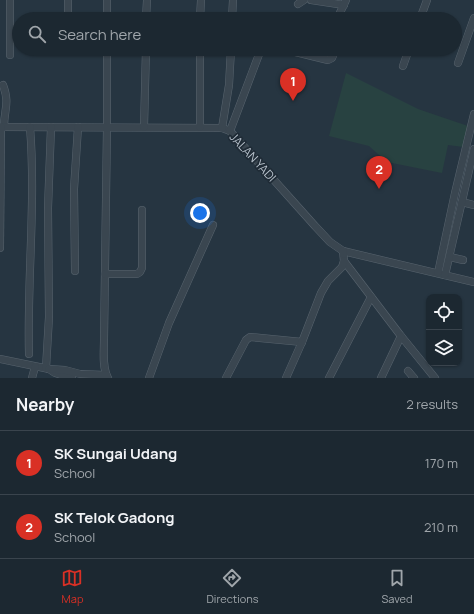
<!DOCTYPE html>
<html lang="en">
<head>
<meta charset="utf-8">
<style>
	:root { --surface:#1c2831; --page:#29343d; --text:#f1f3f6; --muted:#a0a6ab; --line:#3a444d; --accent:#d93025 }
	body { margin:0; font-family:Manrope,sans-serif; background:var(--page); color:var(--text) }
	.controls { position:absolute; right:12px; bottom:12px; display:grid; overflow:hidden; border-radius:8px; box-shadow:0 1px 3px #0004 }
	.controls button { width:36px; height:36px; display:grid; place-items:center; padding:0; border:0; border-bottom:1px solid var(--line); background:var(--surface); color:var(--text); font:20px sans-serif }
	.you { position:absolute; left:200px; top:213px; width:14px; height:14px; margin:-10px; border:3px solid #fff; border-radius:50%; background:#1a73e8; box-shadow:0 0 0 6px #1a73e833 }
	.badge { display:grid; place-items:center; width:26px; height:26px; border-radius:50%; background:var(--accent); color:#fff; font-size:13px; font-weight:700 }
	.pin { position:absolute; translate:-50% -33px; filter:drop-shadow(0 1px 2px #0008) }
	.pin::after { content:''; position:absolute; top:21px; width:14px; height:12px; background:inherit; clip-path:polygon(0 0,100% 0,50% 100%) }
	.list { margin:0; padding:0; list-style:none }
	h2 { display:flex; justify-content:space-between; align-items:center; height:52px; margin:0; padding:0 16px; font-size:17px }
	h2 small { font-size:13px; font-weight:400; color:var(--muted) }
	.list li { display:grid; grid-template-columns:26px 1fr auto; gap:12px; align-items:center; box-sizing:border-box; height:64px; padding:0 16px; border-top:1px solid var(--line) }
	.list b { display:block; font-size:15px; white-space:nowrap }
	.list p { margin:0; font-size:13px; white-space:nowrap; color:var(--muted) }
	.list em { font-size:13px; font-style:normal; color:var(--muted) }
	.icon { flex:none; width:22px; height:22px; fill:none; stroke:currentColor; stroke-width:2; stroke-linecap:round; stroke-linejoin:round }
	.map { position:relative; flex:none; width:474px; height:378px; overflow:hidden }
	.search { position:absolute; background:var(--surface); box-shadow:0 1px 3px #0004; left:12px; right:12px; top:12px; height:44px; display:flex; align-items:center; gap:10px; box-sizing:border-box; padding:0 14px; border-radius:22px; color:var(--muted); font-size:15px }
	.sheet { height:180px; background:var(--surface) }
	nav { display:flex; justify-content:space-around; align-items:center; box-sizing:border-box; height:56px; border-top:1px solid var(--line); background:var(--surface); font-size:11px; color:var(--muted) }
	nav a { display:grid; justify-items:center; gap:2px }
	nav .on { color:var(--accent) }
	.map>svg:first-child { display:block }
</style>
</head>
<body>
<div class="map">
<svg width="474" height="378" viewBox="0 0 474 378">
	<rect width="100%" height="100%" fill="#263541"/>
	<path fill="#284241" d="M346 73 418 109 468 126 463 147 448 145 442 173 387 162 369 146 329 136Z"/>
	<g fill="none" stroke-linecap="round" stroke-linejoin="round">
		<g stroke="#58646e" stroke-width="8">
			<g id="minor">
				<path d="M68 0V19"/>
				<path d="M311 0 344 5"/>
				<path d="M298 4 304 0"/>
				<path d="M107 19V0"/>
				<path d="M146 19 147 0"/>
				<path d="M200 19 201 0"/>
				<path d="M232 19 233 0"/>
				<path d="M337 19 346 0"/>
				<path d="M420 19 427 0"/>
				<path d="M107 49V127L104 340C104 351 102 368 108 378"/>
				<path d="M283 49 328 60 332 58 336 49"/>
				<path d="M10 55V0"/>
				<path d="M458 63 474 18"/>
				<path d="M403 66 409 49"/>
				<path d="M3 85C10 104 4 109 4 127"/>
				<path d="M0 127 222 128 230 131 315 226 330 242 343 251 474 282"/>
				<path d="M144 127 146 49"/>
				<path d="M200 127V49"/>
				<path d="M222 128 229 85 231 49"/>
				<path d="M230 131 261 49"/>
				<path d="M462 202 474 205"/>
				<path d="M0 248 1 127"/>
				<path d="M343 251 344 261 401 336 435 378"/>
				<path d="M450 257 463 260"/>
				<path d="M75 271 74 189 78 127"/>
				<path d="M438 273 455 193 474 114"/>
				<path d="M105 274H137L140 272 142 268V210"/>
				<path d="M445 275 474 149"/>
				<path d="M29 354C27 278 36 203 30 127"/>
				<path d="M0 359 49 369 55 373 72 378"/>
				<path d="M46 368 49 317 48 208 51 127"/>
				<path d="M49 369 65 370 80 374 106 375"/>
				<path d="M408 371 414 378"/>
				<path d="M32 378 35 367"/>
				<path d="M149 378 169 323 213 225"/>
				<path d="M226 378 246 340 250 337 302 342"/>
				<path d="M286 378 302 342 321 293 328 281 342 267 344 261"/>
				<path d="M329 378 371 297"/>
				<path d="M381 378 401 336"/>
			</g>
		</g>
		<use href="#minor" stroke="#3a4650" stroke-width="7"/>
	</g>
	<g text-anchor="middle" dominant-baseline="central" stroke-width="3.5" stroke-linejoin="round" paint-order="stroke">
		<g font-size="12" fill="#b7c1cb" stroke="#1f2b36">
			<text transform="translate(253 157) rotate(47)">JALAN YADI</text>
		</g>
	</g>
</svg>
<div class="controls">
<button><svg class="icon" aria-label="locate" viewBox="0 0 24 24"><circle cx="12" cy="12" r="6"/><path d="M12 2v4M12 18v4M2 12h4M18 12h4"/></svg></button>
<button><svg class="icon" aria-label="layers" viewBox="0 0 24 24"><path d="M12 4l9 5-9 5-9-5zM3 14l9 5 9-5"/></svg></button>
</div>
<div class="you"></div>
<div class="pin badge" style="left:293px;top:101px">1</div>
<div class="pin badge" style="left:379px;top:189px">2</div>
<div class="search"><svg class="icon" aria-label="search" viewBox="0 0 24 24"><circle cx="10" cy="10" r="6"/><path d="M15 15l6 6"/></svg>Search here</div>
</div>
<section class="sheet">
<h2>Nearby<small>2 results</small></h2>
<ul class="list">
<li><span class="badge">1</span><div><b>SK Sungai Udang</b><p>School</p></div><em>170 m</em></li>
<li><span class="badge">2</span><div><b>SK Telok Gadong</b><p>School</p></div><em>210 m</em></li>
</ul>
</section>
<nav>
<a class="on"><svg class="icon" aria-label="map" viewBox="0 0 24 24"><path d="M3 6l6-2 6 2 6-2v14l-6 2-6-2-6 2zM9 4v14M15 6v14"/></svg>Map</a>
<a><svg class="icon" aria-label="directions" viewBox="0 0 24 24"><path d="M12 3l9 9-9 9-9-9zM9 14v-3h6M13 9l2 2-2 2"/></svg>Directions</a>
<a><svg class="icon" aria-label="saved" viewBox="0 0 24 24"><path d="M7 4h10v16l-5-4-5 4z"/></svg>Saved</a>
</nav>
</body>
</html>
